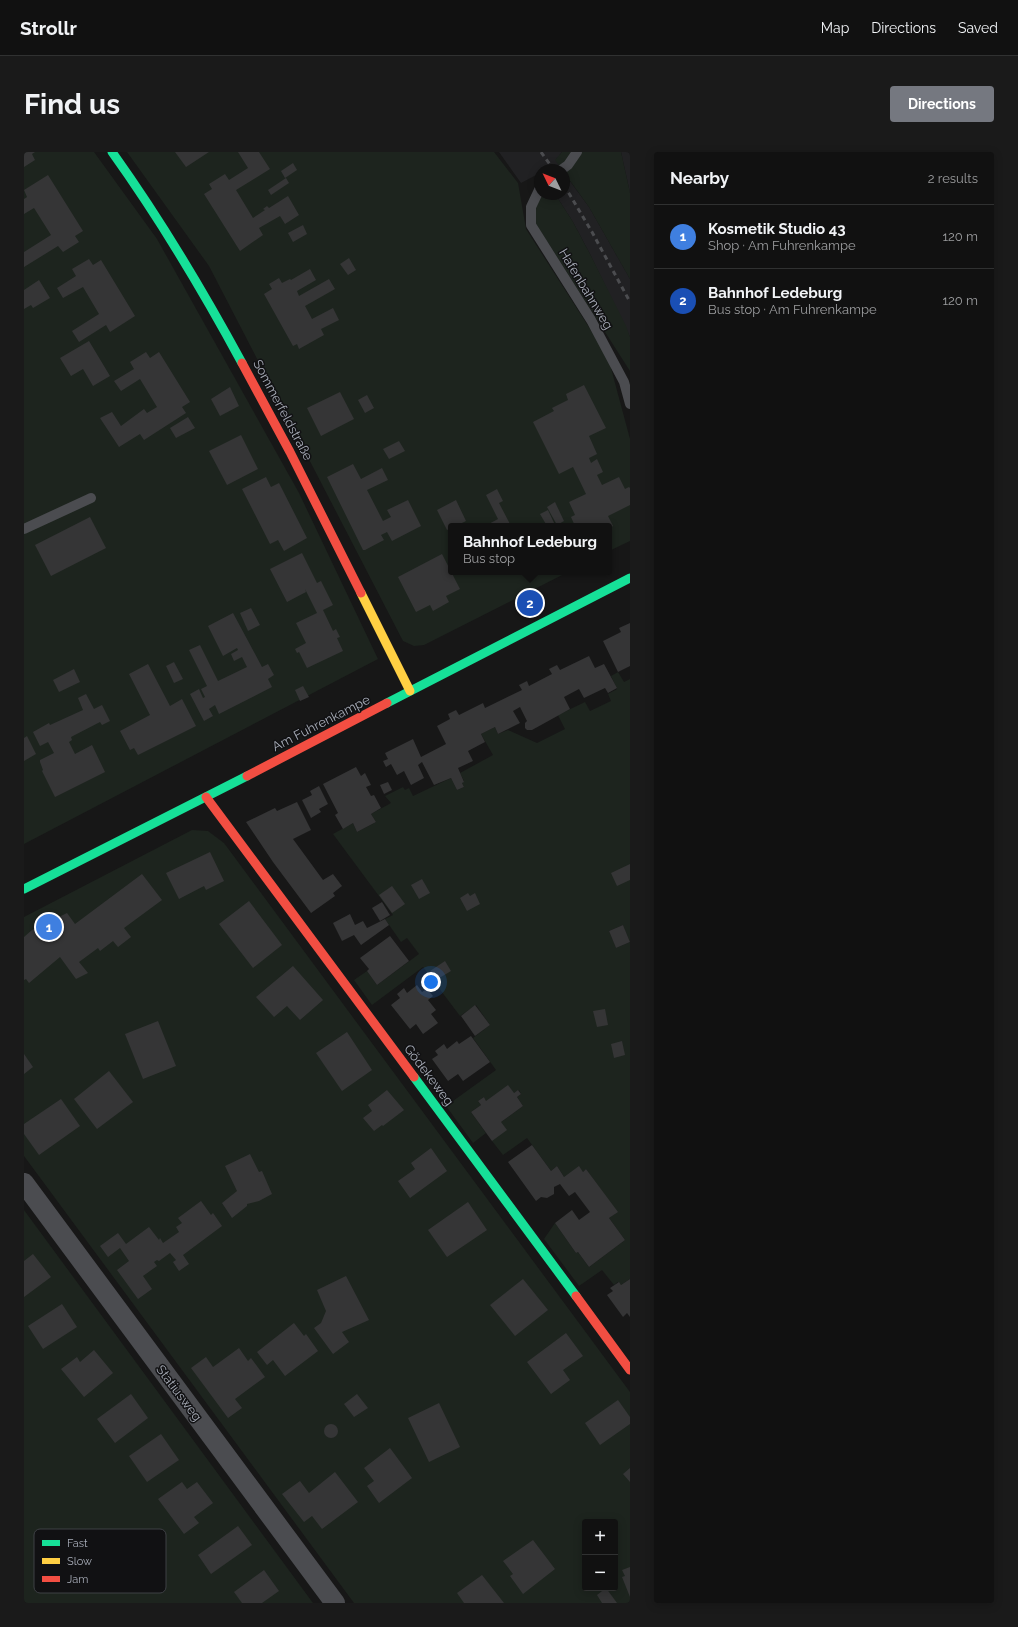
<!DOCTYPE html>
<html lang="en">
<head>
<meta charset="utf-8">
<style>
	:root { --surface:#111; --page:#1a1a1a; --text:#f1f3f6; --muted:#9c9d9f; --line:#303131; --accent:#757880 }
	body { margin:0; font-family:Raleway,sans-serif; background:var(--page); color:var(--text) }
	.controls { position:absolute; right:12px; bottom:12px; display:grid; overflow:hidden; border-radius:4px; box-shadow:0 2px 10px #0003 }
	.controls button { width:36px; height:36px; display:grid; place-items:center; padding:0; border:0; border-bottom:1px solid var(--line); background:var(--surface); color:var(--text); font:20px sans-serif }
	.compass { position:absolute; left:510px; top:12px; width:36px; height:36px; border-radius:50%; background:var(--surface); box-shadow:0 2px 10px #0003; rotate:313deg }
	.you { position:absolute; left:407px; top:830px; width:14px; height:14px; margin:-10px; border:3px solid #fff; border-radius:50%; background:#1a73e8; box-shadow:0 0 0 6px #1a73e833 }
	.badge { display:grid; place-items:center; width:26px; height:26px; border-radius:50%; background:var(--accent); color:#fff; font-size:13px; font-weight:700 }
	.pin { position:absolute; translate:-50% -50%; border:2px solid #fff; box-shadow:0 1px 4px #0006 }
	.popup { position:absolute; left:424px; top:371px; width:164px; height:52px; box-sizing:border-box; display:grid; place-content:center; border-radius:4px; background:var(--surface); filter:drop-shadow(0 1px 3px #0005); font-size:13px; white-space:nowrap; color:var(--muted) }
	.popup b { font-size:15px; color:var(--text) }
	.popup::after { content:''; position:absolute; left:50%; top:100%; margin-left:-8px; border:8px solid transparent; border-top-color:var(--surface) }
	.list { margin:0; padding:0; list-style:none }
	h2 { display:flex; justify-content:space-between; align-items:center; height:52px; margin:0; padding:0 16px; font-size:17px }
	h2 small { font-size:13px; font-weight:400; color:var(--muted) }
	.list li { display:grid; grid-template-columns:26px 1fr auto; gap:12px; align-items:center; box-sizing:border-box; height:64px; padding:0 16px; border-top:1px solid var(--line) }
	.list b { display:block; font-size:15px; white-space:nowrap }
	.list p { margin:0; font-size:13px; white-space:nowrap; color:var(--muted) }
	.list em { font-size:13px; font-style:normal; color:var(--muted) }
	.map { position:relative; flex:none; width:606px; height:1451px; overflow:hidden; border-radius:4px }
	header { display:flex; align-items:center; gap:24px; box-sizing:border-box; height:56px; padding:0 20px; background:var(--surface); border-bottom:1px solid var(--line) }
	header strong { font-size:19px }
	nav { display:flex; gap:22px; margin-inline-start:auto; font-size:14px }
	.intro { display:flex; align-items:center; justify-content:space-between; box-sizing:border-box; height:96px; padding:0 24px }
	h1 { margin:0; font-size:28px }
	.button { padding:10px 18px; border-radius:4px; background:var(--accent); color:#fff; font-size:14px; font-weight:700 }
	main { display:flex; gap:24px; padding:0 24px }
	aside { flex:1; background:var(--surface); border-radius:4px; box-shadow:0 2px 10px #0003 }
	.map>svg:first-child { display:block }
</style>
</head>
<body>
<header>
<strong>Strollr</strong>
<nav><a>Map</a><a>Directions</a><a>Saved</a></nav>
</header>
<div class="intro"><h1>Find us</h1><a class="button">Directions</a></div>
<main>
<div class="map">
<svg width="606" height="1451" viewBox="0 0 606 1451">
	<rect width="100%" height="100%" fill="#171717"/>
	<g fill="#212123">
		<path d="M475 0H538L532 8 538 18H516V21L497 31Z"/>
		<path d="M597 0H606V41Z"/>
		<path d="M540 21 565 55 606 127V185L567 104 549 70 531 42H540Z"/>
	</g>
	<g fill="#1d241e" fill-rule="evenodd">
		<path d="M0 0H70L133 87 275 341 354 507 0 692Z"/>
		<path d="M103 0H470L494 31 502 77 584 205 606 287V389L585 399V374H427V420H544L400 493 390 494 379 489 185 114Z"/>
		<path d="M538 0H597L606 41V127L565 55 531 8Z"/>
		<path d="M516 33V42H531L549 70 567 104 602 174 606 185V219L503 58 507 43Z"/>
		<path d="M594 520 600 530 606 527V1127L597 1133 594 1130 590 1133 578 1118 555 1134 520 1087 531 1071 552 1101 554 1100 565 1115 601 1088 585 1066 593 1060 562 1017 559 1020 555 1015 540 1025 533 1014 527 1019 503 986 479 1003 468 989 477 970 499 954 493 945 497 942 495 938 490 941 462 949 460 945 454 949 457 953 447 960 462 981 449 991 422 954 472 918 449 886 466 873 452 853 436 864 399 815 348 853 330 828 343 819 353 833 395 802 383 786 377 790 361 767 369 763 309 682 329 671 333 680 352 670 347 662 367 651 361 644 379 635 381 638 385 636 389 644 427 626 433 638 440 635 438 631 440 629 436 621 469 603 457 582 471 575 474 582 484 578 513 591 541 577 534 563 561 550 566 559 587 549 584 542 593 537 587 524ZM599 773 606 790 592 796 585 779Z"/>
		<path d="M168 678 184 679 200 691 606 1240V1451H330L0 1004V765ZM561 1370H591V1436H561Z"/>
		<path d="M0 1058 289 1451H0Z"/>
	</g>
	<g fill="#353536">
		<path d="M0 0H11L8 2 11 8 0 15Z"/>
		<path d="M151 0H185L162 15Z"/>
		<path d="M214 0H235L246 17 212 38 229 66 241 58 239 57 243 54 245 56 264 44 275 63 261 72 256 64 235 76 239 83 216 99 180 42 188 37 185 32 201 22 205 28 224 16Z"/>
		<path d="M269 11 273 18 261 26 257 19Z"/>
		<path d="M24 23 59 79 51 84 55 90 39 100 34 94 0 115V100L27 83 10 56 0 62V47L3 45 0 38Z"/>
		<path d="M262 26 265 31 247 43 244 38Z"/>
		<path d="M279 73 283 82 269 90 264 81Z"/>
		<path d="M325 106 332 118 324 123 316 112Z"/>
		<path d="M65 107 69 113 77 108 111 164 86 180 82 173 55 190 48 179 75 162 59 135 39 146 33 136 52 124 48 117Z"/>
		<path d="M286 117 292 128 273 139 275 144 305 127 311 137 281 154 288 167 309 156 315 168 297 177 300 183 275 197 273 192 269 194 240 142 248 137 245 132 255 126 258 131 266 127 267 128Z"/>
		<path d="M15 128 26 146 9 156 7 153 0 157V138Z"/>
		<path d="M65 189 86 224 69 234 59 217 47 224 36 206Z"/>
		<path d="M122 200 126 206 135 200 166 250 158 255 162 261 120 288 116 282 95 295 76 266 88 260 97 274 120 257 123 261 133 255 116 227 97 239 90 229 110 217 106 210Z"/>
		<path d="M560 233 582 276 565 284 573 302 565 306 567 311 573 307 579 320 573 323 578 333 595 325 601 337 605 335 606 336V353L584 364 589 374 585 376V374H551L547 365 551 363 545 350 562 342 549 315 535 322 509 270 530 259 528 256 544 248 542 242Z"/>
		<path d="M206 235 215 254 196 264 187 247Z"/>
		<path d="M316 240 330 267 297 284 283 256Z"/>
		<path d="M343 243 350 256 341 261 334 248Z"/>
		<path d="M164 265 171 276 152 286 146 276Z"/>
		<path d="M217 283 234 317 203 333 185 299Z"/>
		<path d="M375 289 381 299 365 307 359 297Z"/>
		<path d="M329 312 337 327 358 316 364 328 343 338 359 369 367 365 363 358 384 348 397 374 368 389 363 380 357 383 360 388 341 398H339L303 325Z"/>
		<path d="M242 325 247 335 255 331 283 386 260 399 254 388 246 392 218 337Z"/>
		<path d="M473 337 479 349 475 351 487 374H461L474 367 462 343Z"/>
		<path d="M432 348 442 369 432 374H427V376L423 378 413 358Z"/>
		<path d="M531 350 540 369 533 373 523 355Z"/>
		<path d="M524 358 531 373 529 374H523L516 362Z"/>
		<path d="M66 365 82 396 27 424 11 393Z"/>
		<path d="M278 401 293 431 297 429 309 453 299 458 309 479 312 477 316 485 313 486 319 499 283 516 275 500 273 501 271 497 282 491 272 471 293 461 281 437 282 440 263 450 246 417Z"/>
		<path d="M418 402 436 437 422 444 425 450 409 459 406 453 392 460 374 425Z"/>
		<path d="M227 456 236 473 224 479 216 461Z"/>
		<path d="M209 461 238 515 244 512 250 523 244 527 248 535 195 562 191 553 185 557 189 564 180 569 166 542 175 537 179 546 181 545 177 537 183 534 165 498 176 493 194 529 223 515 218 505 210 509 207 502 214 498 213 496 199 504 184 474Z"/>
		<path d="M606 471V514L594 520 579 489 597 480 595 476Z"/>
		<path d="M565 504 571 516 580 512 593 536 584 541 581 536 560 546 555 537 540 545 546 557 508 578H503L501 576V571L503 569 496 555 489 559 496 571 474 582 471 575 457 582 461 590 444 599 449 609 434 616 440 630 438 631 440 635 433 638 427 626 410 633 398 610 394 613 400 626 387 633 380 619 373 623 367 612 362 615 359 609 364 607 361 601 389 587 397 605 422 592 413 574 426 567 424 562 432 558 435 563 459 551 461 556 498 538 495 533 503 529 505 534 528 522 525 517 533 513 536 518Z"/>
		<path d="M150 510 159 527 150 531 142 514Z"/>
		<path d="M124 512 146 554 158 547 172 574 114 603 110 596 106 598 96 579 126 563 105 522Z"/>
		<path d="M50 517 56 530 35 540 29 528Z"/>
		<path d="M279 534 285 545 276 549 271 538Z"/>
		<path d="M62 542 70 557 78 553 86 569 78 573 76 570 47 585 48 588 45 590 51 602 68 593 81 620 31 645 18 619 19 618 16 610V608L30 601 24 590 16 594 9 580 25 571 26 573 59 558 54 546Z"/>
		<path d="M3 584 12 602 0 609V586Z"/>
		<path d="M332 615 337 624 341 621 347 633 342 635 347 644 350 643 357 656 347 662 352 670 333 680 329 671 319 677 311 663 314 661 299 632Z"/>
		<path d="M364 630 368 638 360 642 356 633Z"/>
		<path d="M295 634 304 652 295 657 297 660 287 666 278 648 288 643 286 639Z"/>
		<path d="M273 650 287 678 269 687 299 728 309 722 318 734 309 741 311 744 287 761 249 710 222 670 251 656 253 659Z"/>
		<path d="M186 700 200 729 182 738 180 734 155 747 142 721Z"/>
		<path d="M606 712V728L593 734 587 721Z"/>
		<path d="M118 722 138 748 100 776 107 785 94 795 89 789 76 799 74 796 55 810 64 821 52 827 36 805 5 831 2 827 0 828V785L8 778 43 761 51 772Z"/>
		<path d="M398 727 406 741 395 747 387 733Z"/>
		<path d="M368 734 381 752 368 761 355 743Z"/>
		<path d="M444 741 446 744 451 741 456 752 443 759 436 746Z"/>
		<path d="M225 749 258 793 229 816 195 772Z"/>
		<path d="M358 750 366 763 356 769 348 756Z"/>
		<path d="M326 762 331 773 339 769 343 776 361 767 365 773 337 793 330 783 318 789 309 771Z"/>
		<path d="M599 773 606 790 592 796 585 779Z"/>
		<path d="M366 784 385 809 353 833 343 819 345 817 336 806Z"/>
		<path d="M421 809 427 819 412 828 406 819Z"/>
		<path d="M269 814 299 848 276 868 263 854 250 865 232 845Z"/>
		<path d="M393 833 398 840 403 837 409 844 404 848 412 858 407 862 414 871 399 882 392 872 386 877 367 853 376 846 373 842 380 836 383 841Z"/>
		<path d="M451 853 466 873 451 884 437 864Z"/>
		<path d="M581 857 584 873 573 875 569 859Z"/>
		<path d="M134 869 152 914 119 927 101 882Z"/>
		<path d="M323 880 348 918 318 939 292 901Z"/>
		<path d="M447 884 466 910 439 929 434 922 424 929 408 907 414 903 411 899 420 892 423 897 433 889 435 892Z"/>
		<path d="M598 889 601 903 590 906 587 892Z"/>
		<path d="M0 902 9 915 0 922Z"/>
		<path d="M85 919 109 950 73 977 50 947Z"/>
		<path d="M484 933 490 941 494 938 497 942 493 945 499 954 477 970 483 978 468 989 447 960 457 953 454 949 460 945 462 949Z"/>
		<path d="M363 938 380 958 359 974 358 973 350 979 339 966 348 959 344 953Z"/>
		<path d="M37 947 56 974 15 1003 0 982V972Z"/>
		<path d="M508 993 527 1019 533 1014 540 1025 555 1014 559 1020 562 1017 594 1060 585 1066 601 1088 565 1115 554 1100 552 1101 531 1071 548 1058 555 1068 566 1060 551 1040 545 1044 536 1032 530 1035V1042L523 1046 517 1045 512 1049 484 1010Z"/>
		<path d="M407 996 423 1019 386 1046 374 1029 391 1017 387 1011Z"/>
		<path d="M226 1002 235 1020 238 1019 248 1042 235 1049 223 1052V1054L208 1066 198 1051 213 1039 201 1014Z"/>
		<path d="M177 1049 187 1063 189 1061 198 1074 159 1103 165 1112 155 1119 149 1110 152 1108 146 1101 135 1109 133 1108 130 1110 133 1114 119 1124 128 1137 114 1147 93 1118 105 1109 96 1096 84 1105 76 1094 94 1081 102 1092 125 1075 135 1088 136 1086 139 1091 155 1080 152 1075 158 1071 154 1066Z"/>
		<path d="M444 1050 463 1078 423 1105 404 1078Z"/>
		<path d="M9 1102 27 1125 0 1145V1109Z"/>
		<path d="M322 1124 345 1168 318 1180 325 1190 309 1202 290 1176 297 1171 302 1159 293 1138Z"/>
		<path d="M499 1127 524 1158 491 1184 466 1153Z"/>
		<path d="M606 1127V1165L603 1161 599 1165 583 1143 589 1139 586 1136 595 1130 597 1133Z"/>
		<path d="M38 1152 53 1175 19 1197 4 1174Z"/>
		<path d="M270 1171 280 1184 282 1182 294 1199 261 1224 249 1208 243 1213 233 1200Z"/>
		<path d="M542 1181 559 1204 539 1218 546 1228 527 1242 503 1210Z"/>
		<path d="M215 1196 224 1209 227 1206 241 1225 211 1247 218 1256 204 1266 167 1216 182 1205 189 1215Z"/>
		<path d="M70 1198 89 1221 60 1245 37 1217 53 1205 56 1210Z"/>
		<path d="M107 1242 124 1266 91 1291 73 1267Z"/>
		<path d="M333 1242 344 1256 330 1265 320 1252Z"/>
		<path d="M594 1248 606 1265V1272L576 1293 561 1271Z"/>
		<path d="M415 1251 436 1295 405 1310 384 1266Z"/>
		<circle cx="307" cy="1279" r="7"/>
		<path d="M137 1282 155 1308 123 1330 105 1304Z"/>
		<path d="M366 1296 388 1326 355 1351 343 1334 350 1329 340 1316Z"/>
		<path d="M606 1316V1330L599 1322Z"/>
		<path d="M311 1320 334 1350 298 1377 288 1364 280 1370 258 1342 276 1329 285 1341Z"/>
		<path d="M158 1330 163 1337 173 1330 189 1351 170 1365 175 1371 160 1382 134 1347Z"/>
		<path d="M214 1374 228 1393 187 1422 174 1403Z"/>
		<path d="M509 1388 531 1417 499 1442 486 1424 489 1422 479 1409Z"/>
		<path d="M125 1389 131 1399 121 1404 116 1394Z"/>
		<path d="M606 1415V1445L598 1425 601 1424 598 1418Z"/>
		<path d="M240 1418 255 1439 238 1451H218L210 1440Z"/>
		<path d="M458 1423 480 1451H440L433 1441Z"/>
		<path d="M582 1436 593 1451H578L573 1443Z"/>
	</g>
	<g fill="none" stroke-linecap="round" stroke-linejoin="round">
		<g stroke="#4b4c50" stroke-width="10">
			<path d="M537 18 544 13 553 0"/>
			<path d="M516 36 507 55V73L567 168 600 230 606 252"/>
			<path d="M0 377 67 346"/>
		</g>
		<path stroke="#4b4c50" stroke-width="20" d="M0 1031 311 1451"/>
		<g stroke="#16e098" stroke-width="9">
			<path d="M88 0C136 67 179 139 218 211"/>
			<path d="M363 551 606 426"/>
			<path d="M0 737 223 624"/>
			<path d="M390 925 552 1144"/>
		</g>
		<path stroke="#ffcf43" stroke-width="9" d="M337 441 386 539"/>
		<g stroke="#f24e42" stroke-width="9">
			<path d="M218 211 266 300 337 441"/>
			<path d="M223 624 363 551"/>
			<path d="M182 645 390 925"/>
			<path d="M552 1144 606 1218"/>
		</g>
		<g stroke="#4b4c4f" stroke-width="3" stroke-dasharray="5 4" stroke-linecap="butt">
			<path d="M517 0 530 18"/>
			<path d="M540 33 568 80 606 150"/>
		</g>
	</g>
	<g text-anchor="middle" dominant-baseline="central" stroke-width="3" stroke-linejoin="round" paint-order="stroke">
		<g font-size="13" fill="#a8adb8" stroke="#111113">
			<text transform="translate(562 137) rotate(59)">Hafenbahnweg</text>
			<text transform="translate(259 258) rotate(62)">Sommerfeldstraße</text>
			<text transform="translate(297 571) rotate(-27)">Am Fuhrenkampe</text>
			<text transform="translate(405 923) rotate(53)">Gödekeweg</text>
			<text transform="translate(155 1241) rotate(53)">Statiusweg</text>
		</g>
	</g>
	<rect x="10" y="1377" width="132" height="64" rx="6" fill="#111113" stroke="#3e4045" stroke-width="1"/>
	<rect x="18" y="1388" width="18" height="6" fill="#16e098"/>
	<rect x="18" y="1406" width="18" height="6" fill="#ffcf43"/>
	<rect x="18" y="1424" width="18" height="6" fill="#f24e42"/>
	<g font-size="11" fill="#a8adb8">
		<text x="43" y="1395">Fast</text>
		<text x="43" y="1413">Slow</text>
		<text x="43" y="1431">Jam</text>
	</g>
</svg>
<div class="controls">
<button>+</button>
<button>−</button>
</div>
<svg class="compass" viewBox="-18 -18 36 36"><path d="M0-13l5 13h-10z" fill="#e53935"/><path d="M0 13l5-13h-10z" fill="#9c9d9f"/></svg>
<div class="you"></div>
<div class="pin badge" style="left:25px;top:775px;background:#3f7fe0">1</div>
<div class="pin badge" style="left:506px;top:451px;background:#1a4fb4">2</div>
<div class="popup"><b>Bahnhof Ledeburg</b>Bus stop</div>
</div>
<aside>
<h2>Nearby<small>2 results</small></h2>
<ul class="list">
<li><span class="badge" style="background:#3f7fe0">1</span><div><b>Kosmetik Studio 43</b><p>Shop · Am Fuhrenkampe</p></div><em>120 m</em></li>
<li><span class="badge" style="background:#1a4fb4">2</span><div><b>Bahnhof Ledeburg</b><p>Bus stop · Am Fuhrenkampe</p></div><em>120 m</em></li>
</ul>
</aside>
</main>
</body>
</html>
